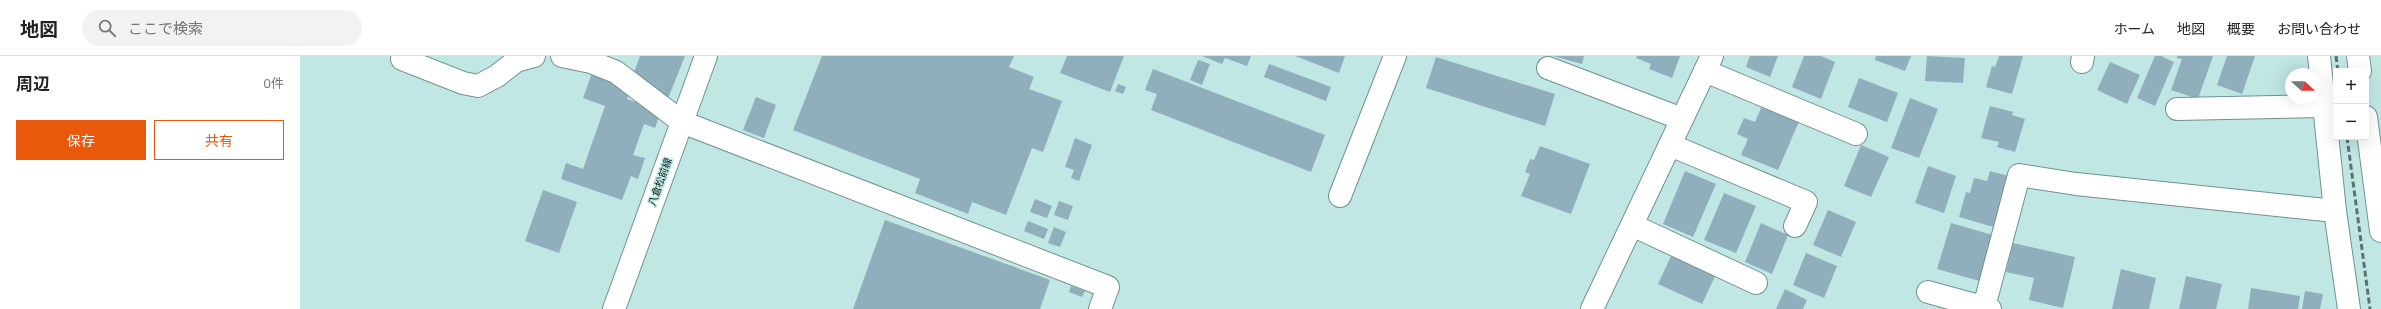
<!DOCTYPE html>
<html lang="ja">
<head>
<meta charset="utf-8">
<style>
	:root { --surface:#fff; --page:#f2f2f2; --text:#222; --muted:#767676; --line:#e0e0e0; --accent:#ea580c }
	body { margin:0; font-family:"IBM Plex Sans","Noto Sans JP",sans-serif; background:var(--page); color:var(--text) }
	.controls { position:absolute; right:12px; top:12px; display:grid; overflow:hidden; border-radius:0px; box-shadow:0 4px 16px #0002 }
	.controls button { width:36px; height:36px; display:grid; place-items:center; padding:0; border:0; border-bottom:1px solid var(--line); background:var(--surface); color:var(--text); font:20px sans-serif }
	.compass { position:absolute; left:1985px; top:12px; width:36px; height:36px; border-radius:50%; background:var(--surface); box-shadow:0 4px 16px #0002; rotate:111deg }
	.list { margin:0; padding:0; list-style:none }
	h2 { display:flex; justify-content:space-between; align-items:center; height:52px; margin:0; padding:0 16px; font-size:17px }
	h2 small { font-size:13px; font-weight:400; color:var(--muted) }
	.actions { display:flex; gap:8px; padding:12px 16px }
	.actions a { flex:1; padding:9px 0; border:1px solid var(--accent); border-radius:0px; text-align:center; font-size:14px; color:var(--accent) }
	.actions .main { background:var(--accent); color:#fff }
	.icon { flex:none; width:22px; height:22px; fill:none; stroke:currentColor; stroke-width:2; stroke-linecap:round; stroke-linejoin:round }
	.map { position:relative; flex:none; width:2081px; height:253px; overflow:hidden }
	header { display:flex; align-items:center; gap:24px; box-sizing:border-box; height:56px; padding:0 20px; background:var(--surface); border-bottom:1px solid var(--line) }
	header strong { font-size:19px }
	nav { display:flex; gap:22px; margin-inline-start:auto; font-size:14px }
	.search { width:280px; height:36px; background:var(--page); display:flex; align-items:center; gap:10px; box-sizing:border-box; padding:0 14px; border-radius:22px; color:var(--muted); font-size:15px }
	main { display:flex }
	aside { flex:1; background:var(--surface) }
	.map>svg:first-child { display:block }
</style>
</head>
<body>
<header>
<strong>地図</strong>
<div class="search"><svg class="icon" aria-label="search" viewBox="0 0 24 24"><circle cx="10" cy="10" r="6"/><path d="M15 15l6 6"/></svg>ここで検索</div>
<nav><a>ホーム</a><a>地図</a><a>概要</a><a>お問い合わせ</a></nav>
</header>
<main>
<aside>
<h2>周辺<small>0件</small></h2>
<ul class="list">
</ul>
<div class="actions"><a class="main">保存</a><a>共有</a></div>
</aside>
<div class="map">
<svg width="2081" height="253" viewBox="0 0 2081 253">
	<rect width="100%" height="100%" fill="#c1e7e5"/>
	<g fill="#90aebc">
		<path d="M340 0H385L367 45 334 16Z"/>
		<path d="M522 0H714L709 11 734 21 729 33 762 45 743 96 732 92 706 159 672 146 668 158 615 137 620 123 493 74Z"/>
		<path d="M767 0H824L810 36 760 17Z"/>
		<path d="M902 0H951L947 10 925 2 922 8Z"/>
		<path d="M995 0H1045L1039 17Z"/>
		<path d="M1253 0H1284L1282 8Z"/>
		<path d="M1337 0H1380L1372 22 1349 13 1351 8 1336 2Z"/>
		<path d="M1450 0H1478L1470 21 1446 11Z"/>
		<path d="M1504 0H1521L1535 6 1521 43 1492 31Z"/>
		<path d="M1576 0H1611L1605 15 1575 4Z"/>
		<path d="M1627 0 1665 2 1663 27 1625 25Z"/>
		<path d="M1699 0H1723L1712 38 1686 31 1692 10 1695 11Z"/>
		<path d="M1855 0H1861L1874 6 1855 50 1837 42Z"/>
		<path d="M1877 0H1913L1898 43 1871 34 1882 3 1877 2Z"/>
		<path d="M1927 0H1955L1942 38 1917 29Z"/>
		<path d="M1136 1 1255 38 1245 70 1126 32Z"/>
		<path d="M898 4 910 8 902 29 890 24Z"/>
		<path d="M1810 6 1840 19 1827 48 1797 34Z"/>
		<path d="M969 8 1031 31 1026 45 964 21Z"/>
		<path d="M853 13 1025 79 1011 116 851 54 857 38 845 34Z"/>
		<path d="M292 17 331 30 327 43 361 55 355 72 344 68 333 99 345 102 338 123 331 120 322 144 261 123 266 107 283 113 305 50 283 42Z"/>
		<path d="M1559 22 1598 37 1587 66 1548 51Z"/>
		<path d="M818 28 826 31 823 38 815 35Z"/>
		<path d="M456 41 476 49 464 82 443 74Z"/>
		<path d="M1610 42 1638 53 1619 102 1591 92Z"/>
		<path d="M1464 45 1501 61 1478 114 1441 99 1448 83 1437 78 1444 62 1455 66Z"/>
		<path d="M1690 50 1713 56 1712 59 1725 63 1715 96 1697 91 1699 86 1681 82Z"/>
		<path d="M775 82 792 89 779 125 771 122 774 114 765 111Z"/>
		<path d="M1561 89 1589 101 1571 141 1544 130Z"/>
		<path d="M1240 90 1290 108 1271 158 1221 140 1230 118 1225 116 1230 103 1234 104Z"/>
		<path d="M1628 110 1656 120 1644 157 1615 147Z"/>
		<path d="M1385 115 1416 128 1393 181 1363 168Z"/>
		<path d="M1690 115 1712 121 1697 172 1659 161 1666 136 1670 137 1674 122 1687 125Z"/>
		<path d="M243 134 277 146 259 197 225 185Z"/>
		<path d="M1424 137 1456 150 1436 197 1404 184Z"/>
		<path d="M735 143 752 150 747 162 730 156Z"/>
		<path d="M759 145 773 150 768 164 754 159Z"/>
		<path d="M1528 154 1556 166 1541 201 1513 189Z"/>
		<path d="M585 164 750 224 740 253H553Z"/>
		<path d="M728 165 748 173 744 183 724 175Z"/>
		<path d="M1461 167 1488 179 1472 218 1445 206Z"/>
		<path d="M1651 167 1696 180 1683 226 1637 213Z"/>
		<path d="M754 171 766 176 760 191 748 187Z"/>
		<path d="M1713 187 1775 201 1763 252 1729 244 1734 222 1706 216Z"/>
		<path d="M1373 196 1417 216 1402 248 1358 228Z"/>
		<path d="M1506 197 1537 210 1524 242 1493 229Z"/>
		<path d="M1821 213 1856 222 1849 253H1812Z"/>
		<path d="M1886 220 1922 228 1916 253H1879Z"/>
		<path d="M771 230 785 235 782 241 769 236Z"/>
		<path d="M1951 232 2000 240 1998 253H1948Z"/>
		<path d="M1485 233 1507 244 1503 253H1476Z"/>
		<path d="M2005 235 2023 238 2020 253H2002Z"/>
	</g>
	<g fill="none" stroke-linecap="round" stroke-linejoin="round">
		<g stroke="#6f9290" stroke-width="24">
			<g id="minor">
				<path d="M262 0 291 6 316 16 382 66 808 231 800 253"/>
				<path d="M2019 0 2035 155 2049 253"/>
				<path d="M2058 0 2060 15"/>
				<path d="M102 3 163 27 178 30 197 20 216 5 234 0"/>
				<path d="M1782 6 1783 0"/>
				<path d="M1248 12 1382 63"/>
				<path d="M1405 15 1556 78"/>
				<path d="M1877 53 2024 50"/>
				<path d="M2066 61 2081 175"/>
				<path d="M1370 89 1506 146 1495 170"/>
				<path d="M1040 140 1095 0"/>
				<path d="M1332 169 1456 227"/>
				<path d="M1628 236 1690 253"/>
				<path d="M1684 251 1719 119 1776 128 2035 155"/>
				<path d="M1292 253 1412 0"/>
			</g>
		</g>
		<g stroke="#6f9290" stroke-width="24">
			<path id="secondary" d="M314 253 406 0"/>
		</g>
		<use href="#minor" stroke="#fff" stroke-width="22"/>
		<use href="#secondary" stroke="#fff" stroke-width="22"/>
		<g stroke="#5a7372" stroke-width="3" stroke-dasharray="6 3" stroke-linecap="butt">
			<path d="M2036 0 2038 15"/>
			<path d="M2047 81 2070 253"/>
		</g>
	</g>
	<g text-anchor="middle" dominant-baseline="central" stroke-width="3" stroke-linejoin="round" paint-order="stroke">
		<g font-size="10" fill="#0c1a1a" stroke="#c1e7e5">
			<text transform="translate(360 126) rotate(-70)">八倉松前線</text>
		</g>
	</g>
</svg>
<div class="controls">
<button>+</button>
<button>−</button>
</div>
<svg class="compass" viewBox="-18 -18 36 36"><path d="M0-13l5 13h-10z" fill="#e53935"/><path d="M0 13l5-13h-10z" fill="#767676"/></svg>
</div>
</main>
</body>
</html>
